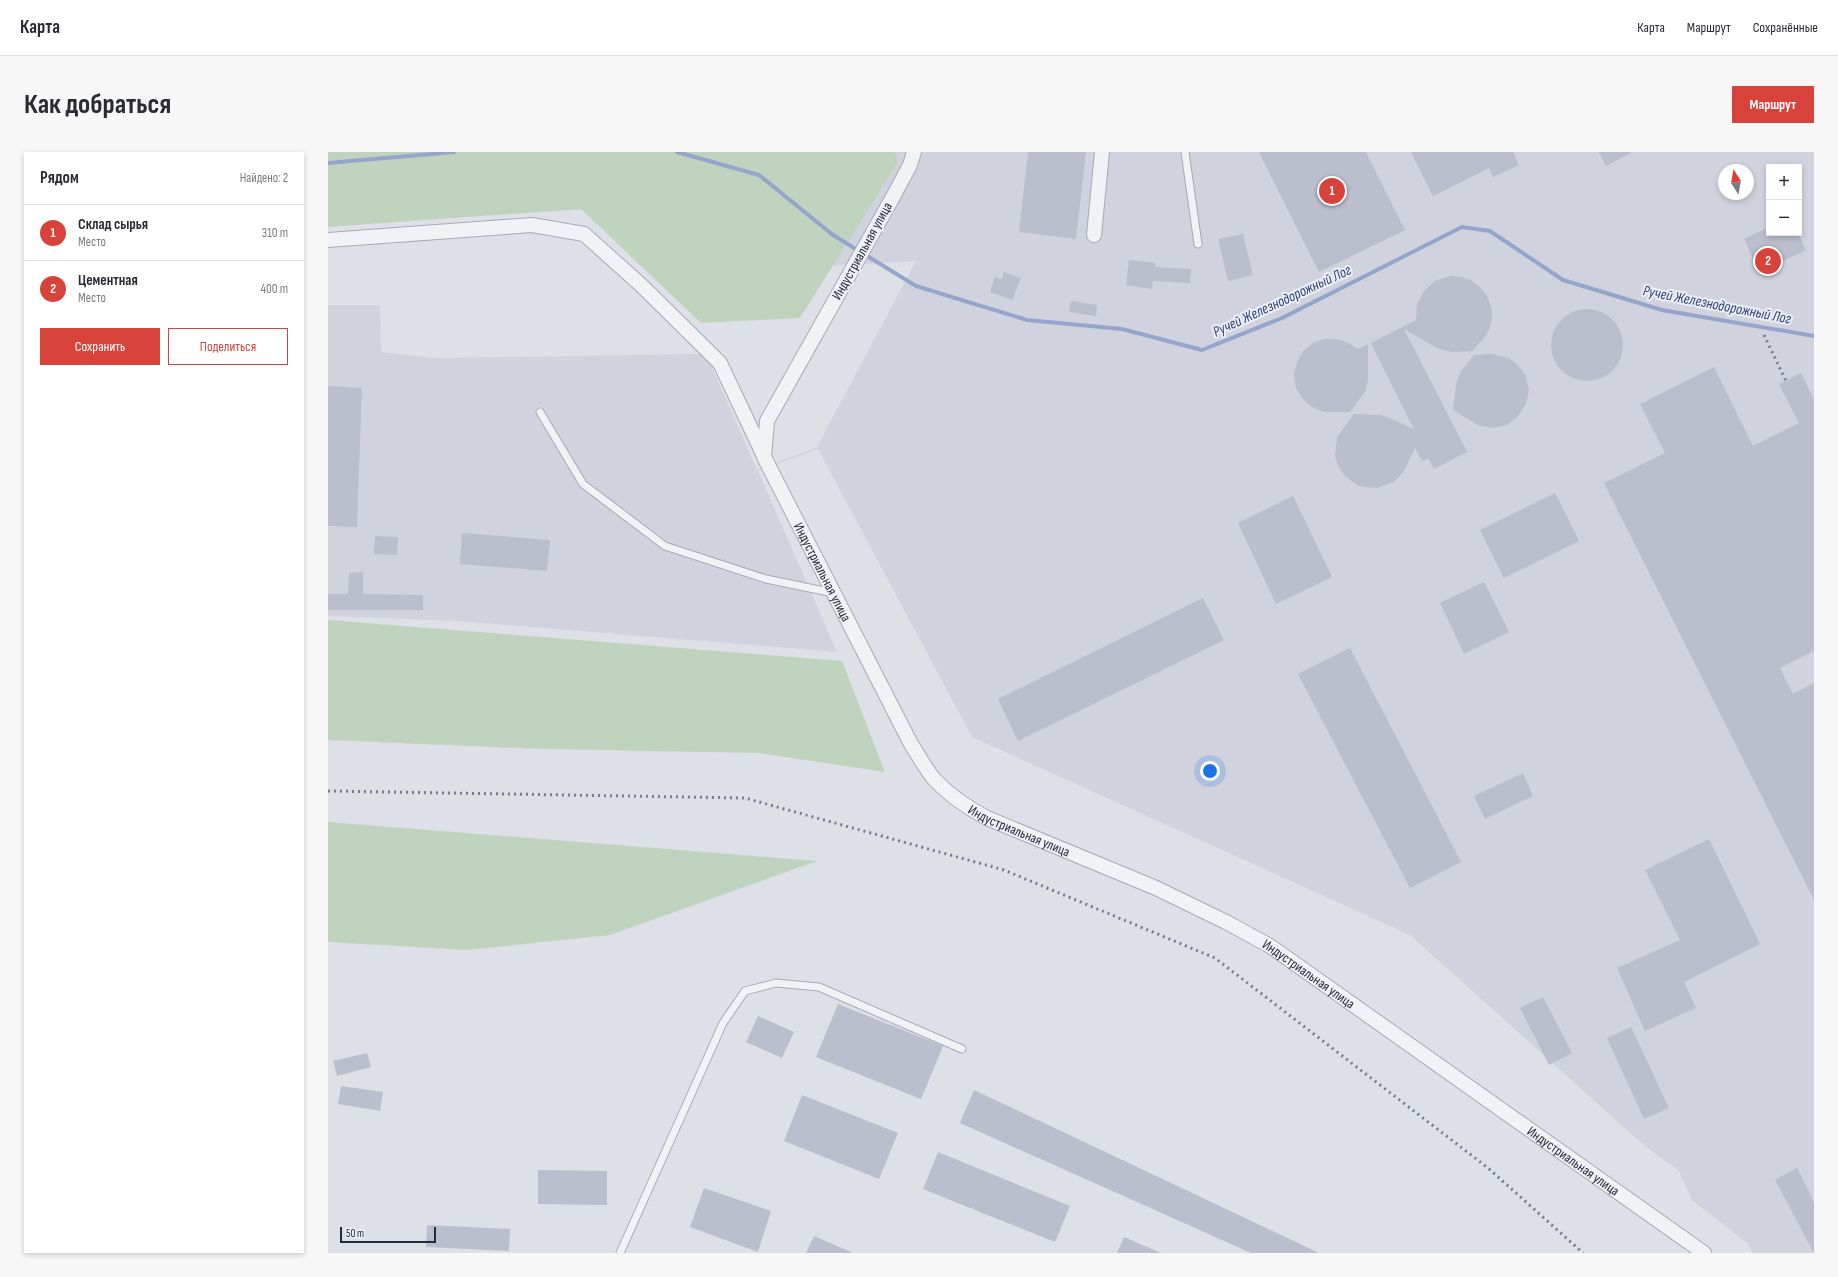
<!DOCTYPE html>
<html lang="ru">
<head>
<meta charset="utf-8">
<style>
	:root { --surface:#fff; --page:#f7f7f7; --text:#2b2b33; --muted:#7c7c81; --line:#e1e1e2; --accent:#d7423a }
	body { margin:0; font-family:"Sofia Sans Condensed",sans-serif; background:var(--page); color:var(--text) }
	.controls { position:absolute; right:12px; top:12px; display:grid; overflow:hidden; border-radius:0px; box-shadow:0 2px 6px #0003 }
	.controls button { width:36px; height:36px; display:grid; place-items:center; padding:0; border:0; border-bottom:1px solid var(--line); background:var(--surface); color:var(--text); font:20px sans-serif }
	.compass { position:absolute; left:1390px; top:12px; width:36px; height:36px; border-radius:50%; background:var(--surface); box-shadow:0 2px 6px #0003; rotate:349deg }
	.scale { position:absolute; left:12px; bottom:10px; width:96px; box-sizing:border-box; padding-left:4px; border:2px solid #262a40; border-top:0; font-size:11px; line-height:14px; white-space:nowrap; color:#262a40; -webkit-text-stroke:3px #edeff6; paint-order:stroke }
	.you { position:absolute; left:882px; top:619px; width:14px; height:14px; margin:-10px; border:3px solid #fff; border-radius:50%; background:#1a73e8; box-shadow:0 0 0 6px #1a73e833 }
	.badge { display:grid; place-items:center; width:26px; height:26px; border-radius:50%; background:var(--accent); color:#fff; font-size:13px; font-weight:700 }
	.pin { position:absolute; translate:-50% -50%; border:2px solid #fff; box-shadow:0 1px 4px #0006 }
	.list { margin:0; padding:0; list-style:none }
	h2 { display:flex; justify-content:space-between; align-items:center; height:52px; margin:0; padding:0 16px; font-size:17px }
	h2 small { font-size:13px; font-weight:400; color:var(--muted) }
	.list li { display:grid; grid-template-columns:26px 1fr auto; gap:12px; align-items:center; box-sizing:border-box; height:56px; padding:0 16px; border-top:1px solid var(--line) }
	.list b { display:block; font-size:15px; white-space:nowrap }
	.list p { margin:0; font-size:13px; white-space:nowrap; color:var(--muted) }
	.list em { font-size:13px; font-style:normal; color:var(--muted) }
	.actions { display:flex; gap:8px; padding:12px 16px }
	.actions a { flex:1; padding:9px 0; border:1px solid var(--accent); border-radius:0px; text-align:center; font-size:14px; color:var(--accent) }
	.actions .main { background:var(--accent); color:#fff }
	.map { position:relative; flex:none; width:1486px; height:1101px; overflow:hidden; border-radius:0px }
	header { display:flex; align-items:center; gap:24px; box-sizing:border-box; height:56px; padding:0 20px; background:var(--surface); border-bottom:1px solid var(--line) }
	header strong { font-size:19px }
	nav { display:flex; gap:22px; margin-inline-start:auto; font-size:14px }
	.intro { display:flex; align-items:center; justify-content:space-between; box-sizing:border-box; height:96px; padding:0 24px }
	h1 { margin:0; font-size:28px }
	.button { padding:10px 18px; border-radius:0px; background:var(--accent); color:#fff; font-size:14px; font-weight:700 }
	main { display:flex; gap:24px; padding:0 24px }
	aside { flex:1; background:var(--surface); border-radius:0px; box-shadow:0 2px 6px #0003 }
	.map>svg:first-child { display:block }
</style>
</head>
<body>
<header>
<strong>Карта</strong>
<nav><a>Карта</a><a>Маршрут</a><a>Сохранённые</a></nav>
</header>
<div class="intro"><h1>Как добраться</h1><a class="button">Маршрут</a></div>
<main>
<aside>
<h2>Рядом<small>Найдено: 2</small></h2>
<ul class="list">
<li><span class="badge">1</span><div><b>Склад сырья</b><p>Место</p></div><em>310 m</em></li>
<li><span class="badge">2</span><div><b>Цементная</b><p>Место</p></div><em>400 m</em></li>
</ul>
<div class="actions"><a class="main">Сохранить</a><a>Поделиться</a></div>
</aside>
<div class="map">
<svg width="1486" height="1101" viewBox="0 0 1486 1101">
	<rect width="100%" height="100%" fill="#dee0e8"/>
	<path fill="#d0d2de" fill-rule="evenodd" d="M547 0H1486V1101H1425L1419 1091 1364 1048 1351 1019 1318 995 1082 783 644 585 490 297 430 319 509 500 130 469 0 464V153H52L53 200 105 206 378 202 429 318 489 295 588 109 500 114ZM1441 15H1471V81H1441ZM1396 18H1420V42H1396Z"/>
	<g fill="#bfd3be">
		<path d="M0 0H567L570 10 472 166 373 171 253 57 0 75Z"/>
		<path d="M0 468 514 509 557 620 431 601 214 597 0 588Z"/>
		<path d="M0 670 489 709 282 783 139 798 0 790Z"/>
	</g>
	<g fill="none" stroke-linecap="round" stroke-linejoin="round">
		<g stroke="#96a5cb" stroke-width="4">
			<path d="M349 0 431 23 505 83 588 134 699 168 794 177 874 198 954 166 1134 75 1162 79 1235 128 1334 158 1486 184"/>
			<path d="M0 11 126 0"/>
		</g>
	</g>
	<g fill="#bbbecc">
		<path d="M700 0H758L748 87 691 80Z"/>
		<path d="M931 0H1038L1077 78 991 120Z"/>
		<path d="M1083 0H1185L1191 13 1165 25 1161 16 1105 44Z"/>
		<path d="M1271 0H1304L1278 14Z"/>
		<path d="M1441 75V81H1470L1478 98 1431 120 1416 87Z"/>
		<path d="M915 82 925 123 900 129 890 87Z"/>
		<path d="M801 108 827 111V115L863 117 862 131 825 129 824 137 798 133Z"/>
		<path d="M676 120 693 126 684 148 662 140 667 125 674 127Z"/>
		<path d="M1122 124 1133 125 1143 128 1152 135 1159 144 1163 154 1164 165 1162 176 1156 186 1144 199 1123 200 1109 196 1076 177 1139 300 1106 317 1100 306 1094 309 1087 296 1076 319 1066 330 1049 336 1030 334 1016 323 1010 314 1007 303 1009 285 1026 262 1054 263 1086 277 1043 191 1088 168 1089 152 1096 139 1107 129Z"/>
		<path d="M743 149 769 153 768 164 741 160Z"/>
		<circle cx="1259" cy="193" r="36"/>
		<path d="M996 187H1008L1019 190 1030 197 1040 192V228L1037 240 1022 260H996L984 255 975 247 968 236 966 223 969 210 975 199 985 191Z"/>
		<path d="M1163 202 1181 206 1189 212 1198 224 1201 238 1198 252 1190 264 1179 273 1165 276 1150 273 1125 258 1128 232 1133 219 1146 203Z"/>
		<path d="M1386 215 1425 294 1471 271 1451 232 1473 221 1486 247V499L1452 516 1465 542 1486 531V748L1276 331 1337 301 1312 252Z"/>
		<path d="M0 234 34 236 29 375 0 374Z"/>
		<path d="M1227 341 1251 389 1176 426 1152 378Z"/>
		<path d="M965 344 1004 425 948 452 910 371Z"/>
		<path d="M134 381 222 388 219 419 132 412Z"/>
		<path d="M47 384 70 385 69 403 46 402Z"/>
		<path d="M35 420V442L95 443V458H0V442H20L21 421Z"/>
		<path d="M1156 430 1181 480 1136 502 1112 451Z"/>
		<path d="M875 446 896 488 690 589 670 547Z"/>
		<path d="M1022 496 1133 710 1082 736 970 522Z"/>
		<path d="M1195 621 1205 644 1157 667 1146 644Z"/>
		<path d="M1381 687 1432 792 1356 830 1368 856 1317 879 1289 816 1352 788 1317 718Z"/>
		<path d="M1215 845 1244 901 1221 913 1192 856Z"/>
		<path d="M510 852 615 894 593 947 488 905Z"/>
		<path d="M430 864 466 880 454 906 418 890Z"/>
		<path d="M1303 875 1341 956 1316 967 1279 886Z"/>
		<path d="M39 901 43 915 9 924 5 909Z"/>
		<path d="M13 934 55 940 52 959 10 952Z"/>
		<path d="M646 938 991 1101H923L632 971Z"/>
		<path d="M474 943 570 981 551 1027 456 989Z"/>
		<path d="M610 1000 742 1054 727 1090 595 1037Z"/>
		<path d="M1469 1016 1486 1050V1101L1447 1028Z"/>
		<path d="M210 1018 279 1019V1053L210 1052Z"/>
		<path d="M376 1036 443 1059 430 1100 362 1075Z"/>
		<path d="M99 1073 182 1077 181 1099 98 1095Z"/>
		<path d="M486 1084 525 1101H478Z"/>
		<path d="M796 1085 833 1101H789Z"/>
	</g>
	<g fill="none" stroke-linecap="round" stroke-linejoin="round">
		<g stroke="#a7a9b6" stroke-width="9">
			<g id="lane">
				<path d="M857 0 870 92"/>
				<path d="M212 260 255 332 337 394 438 427 506 441"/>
				<path d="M292 1101 395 871 417 839 448 831 491 835 634 897"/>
			</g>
		</g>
		<g stroke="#a7a9b6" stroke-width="16">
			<g id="street">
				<path id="s1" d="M586 0 582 13 566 43 439 269 436 305 583 592C591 604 598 618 607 628 622 644 640 656 659 666L828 736 898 770 942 794 1376 1101"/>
				<path d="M766 83 774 0"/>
				<path d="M0 88 204 73 256 82 313 133 392 211 436 304"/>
			</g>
		</g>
		<use href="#lane" stroke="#f1f2f6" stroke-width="7"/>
		<use href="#street" stroke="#f1f2f6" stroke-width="14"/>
		<g stroke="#767b93" stroke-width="3" stroke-dasharray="2 4" stroke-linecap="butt">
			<path d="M1436 183 1458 229"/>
			<path d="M0 639 417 646 676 718 887 806 1160 1016 1255 1101"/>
		</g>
	</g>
	<g text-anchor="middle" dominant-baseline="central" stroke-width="4" stroke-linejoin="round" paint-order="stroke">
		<g font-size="14" fill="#262a40" stroke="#edeff6">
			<text transform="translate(534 99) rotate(-61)">Индустриальная улица</text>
			<text stroke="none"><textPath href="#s1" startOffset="472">Индустриальная улица</textPath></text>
			<text stroke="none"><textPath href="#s1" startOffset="808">Индустриальная улица</textPath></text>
			<text stroke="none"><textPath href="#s1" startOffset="1132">Индустриальная улица</textPath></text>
			<text stroke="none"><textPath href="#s1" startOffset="1456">Индустриальная улица</textPath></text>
		</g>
		<g font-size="15" font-style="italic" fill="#2e3f77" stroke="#edeff6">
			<text transform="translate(954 149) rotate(-25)">Ручей Железнодорожный Лог</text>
			<text transform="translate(1389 153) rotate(11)">Ручей Железнодорожный Лог</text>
		</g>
	</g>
</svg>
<div class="controls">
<button>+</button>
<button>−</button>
</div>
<svg class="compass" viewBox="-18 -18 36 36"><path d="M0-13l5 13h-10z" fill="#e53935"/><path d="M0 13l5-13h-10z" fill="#7c7c81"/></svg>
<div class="scale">50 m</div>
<div class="you"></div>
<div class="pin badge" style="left:1004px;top:39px">1</div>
<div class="pin badge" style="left:1440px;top:109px">2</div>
</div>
</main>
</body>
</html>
